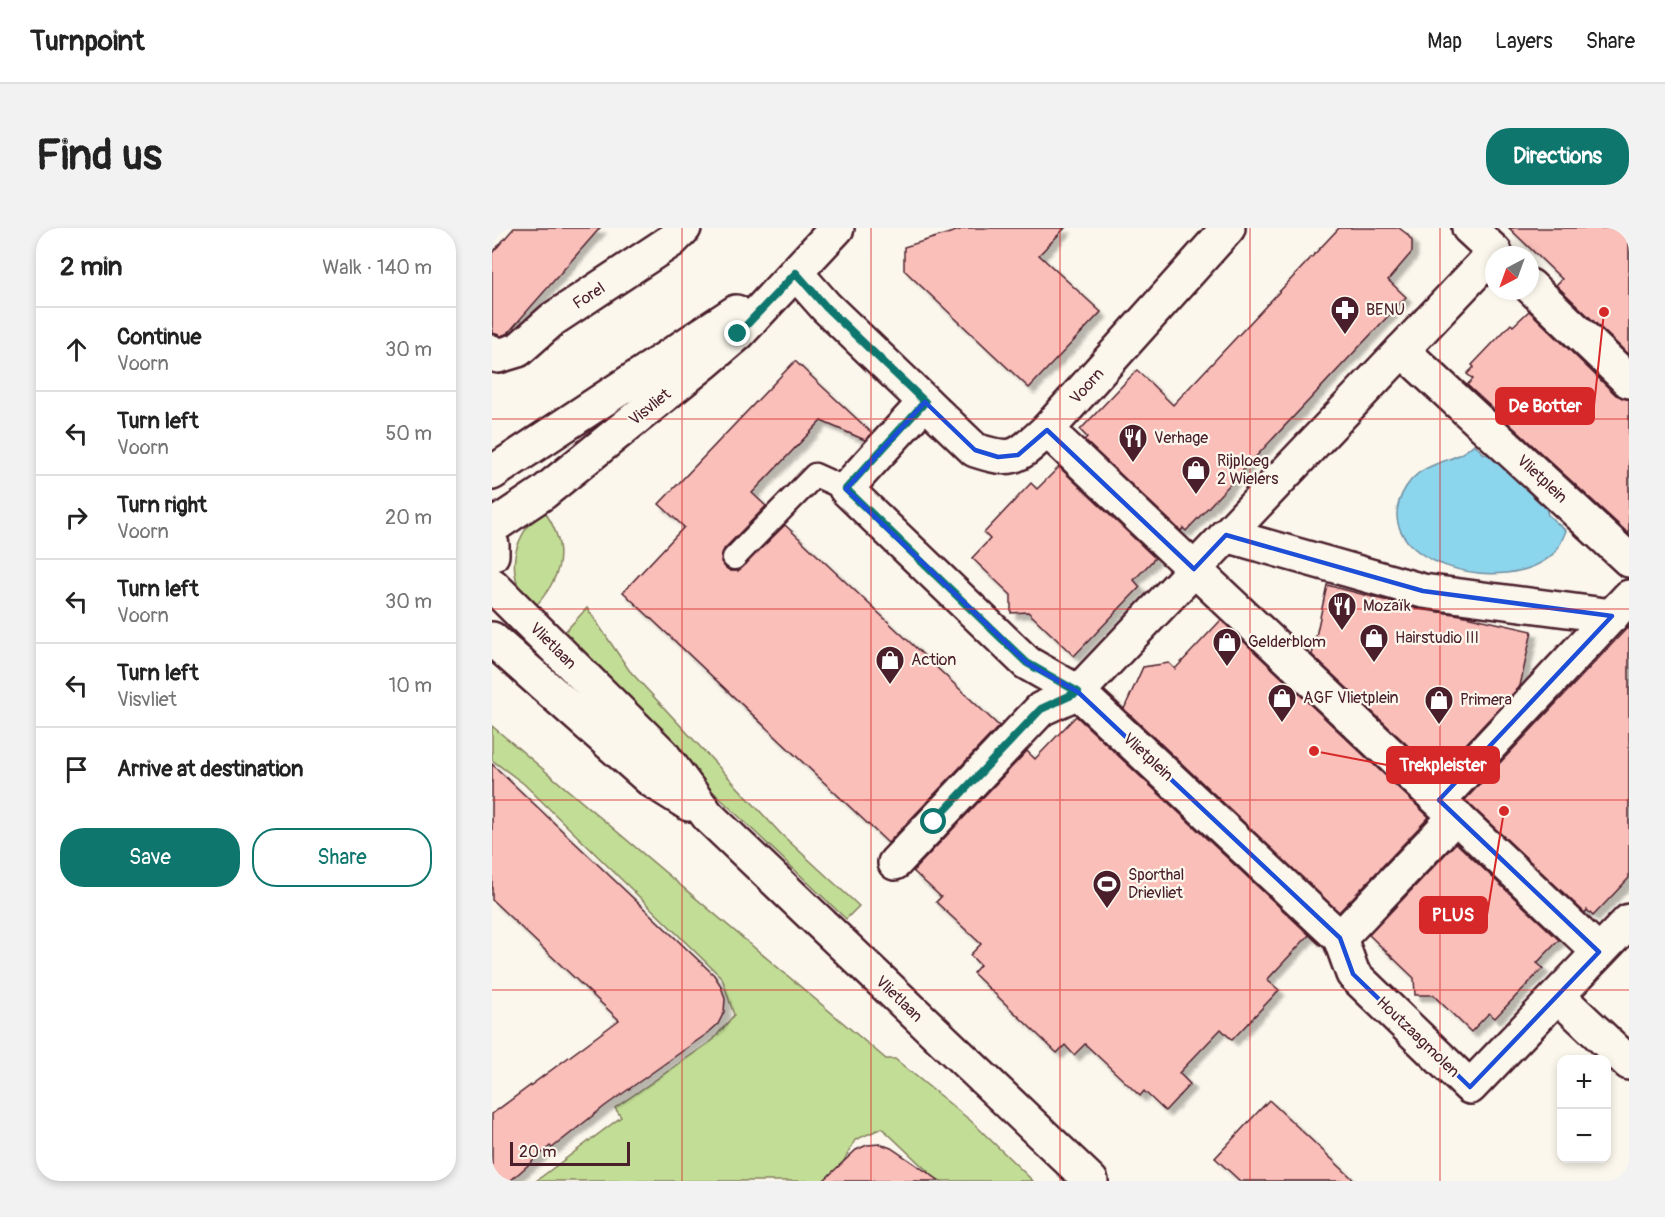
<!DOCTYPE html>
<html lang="en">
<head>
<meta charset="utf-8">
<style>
	:root { --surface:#fff; --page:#f2f2f2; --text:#222; --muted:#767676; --line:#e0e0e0; --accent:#0f766e }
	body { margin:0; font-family:Pangolin,sans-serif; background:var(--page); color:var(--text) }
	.controls { position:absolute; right:18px; bottom:18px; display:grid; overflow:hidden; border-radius:12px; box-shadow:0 3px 9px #0003 }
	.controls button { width:54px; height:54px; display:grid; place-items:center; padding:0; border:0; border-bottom:2px solid var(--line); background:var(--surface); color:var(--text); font:30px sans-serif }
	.compass { position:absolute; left:993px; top:18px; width:54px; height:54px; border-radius:50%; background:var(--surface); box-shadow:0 3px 9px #0003; rotate:221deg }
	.scale { position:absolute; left:18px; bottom:15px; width:120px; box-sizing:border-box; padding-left:6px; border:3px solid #4a1f2b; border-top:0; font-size:16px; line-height:21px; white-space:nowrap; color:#4a1f2b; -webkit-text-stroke:4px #fbf7ec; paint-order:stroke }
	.stop { position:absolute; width:18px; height:18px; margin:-14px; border:4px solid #0f766e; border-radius:50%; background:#fff }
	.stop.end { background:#0f766e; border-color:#fff; box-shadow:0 2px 6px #0008 }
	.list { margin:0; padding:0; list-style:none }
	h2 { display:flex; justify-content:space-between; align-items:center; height:78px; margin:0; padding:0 24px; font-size:26px }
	h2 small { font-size:20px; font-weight:400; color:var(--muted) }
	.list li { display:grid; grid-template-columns:39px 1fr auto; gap:18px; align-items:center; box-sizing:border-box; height:84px; padding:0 24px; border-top:2px solid var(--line) }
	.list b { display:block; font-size:22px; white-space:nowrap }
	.list p { margin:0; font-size:20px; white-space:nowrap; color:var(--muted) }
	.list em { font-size:20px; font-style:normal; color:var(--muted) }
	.actions { display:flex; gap:12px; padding:18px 24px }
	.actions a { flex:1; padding:14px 0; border:2px solid var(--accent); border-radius:24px; text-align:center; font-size:21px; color:var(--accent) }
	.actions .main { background:var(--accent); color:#fff }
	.icon { flex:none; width:33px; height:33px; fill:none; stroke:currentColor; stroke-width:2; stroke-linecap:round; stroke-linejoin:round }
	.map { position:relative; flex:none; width:1137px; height:953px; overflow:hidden; border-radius:24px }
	header { display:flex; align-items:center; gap:36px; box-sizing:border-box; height:84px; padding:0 30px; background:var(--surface); border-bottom:2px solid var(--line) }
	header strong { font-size:28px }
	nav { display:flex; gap:33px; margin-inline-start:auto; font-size:21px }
	.intro { display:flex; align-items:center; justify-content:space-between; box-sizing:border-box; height:144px; padding:0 36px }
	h1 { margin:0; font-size:42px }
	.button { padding:15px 27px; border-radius:24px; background:var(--accent); color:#fff; font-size:21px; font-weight:700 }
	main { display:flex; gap:36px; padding:0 36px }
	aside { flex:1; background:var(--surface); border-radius:24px; box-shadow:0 3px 9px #0003 }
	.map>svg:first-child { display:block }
</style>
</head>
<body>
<header>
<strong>Turnpoint</strong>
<nav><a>Map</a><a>Layers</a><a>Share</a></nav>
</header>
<div class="intro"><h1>Find us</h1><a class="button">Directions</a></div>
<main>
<aside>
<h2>2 min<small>Walk · 140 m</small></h2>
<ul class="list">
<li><svg class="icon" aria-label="ahead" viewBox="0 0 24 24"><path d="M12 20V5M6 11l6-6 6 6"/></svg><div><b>Continue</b><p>Voorn</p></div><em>30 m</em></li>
<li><svg class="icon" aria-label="left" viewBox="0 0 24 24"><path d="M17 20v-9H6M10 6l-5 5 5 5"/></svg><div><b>Turn left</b><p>Voorn</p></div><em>50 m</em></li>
<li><svg class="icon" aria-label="right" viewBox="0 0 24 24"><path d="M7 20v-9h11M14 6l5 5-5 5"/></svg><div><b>Turn right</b><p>Voorn</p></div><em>20 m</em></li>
<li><svg class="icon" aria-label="left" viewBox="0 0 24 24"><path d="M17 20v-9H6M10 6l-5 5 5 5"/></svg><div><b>Turn left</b><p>Voorn</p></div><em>30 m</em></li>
<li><svg class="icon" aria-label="left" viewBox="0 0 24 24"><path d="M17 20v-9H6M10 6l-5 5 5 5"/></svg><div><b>Turn left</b><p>Visvliet</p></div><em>10 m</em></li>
<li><svg class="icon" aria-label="arrive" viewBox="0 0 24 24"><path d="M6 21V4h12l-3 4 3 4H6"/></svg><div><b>Arrive at destination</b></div></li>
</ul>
<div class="actions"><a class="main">Save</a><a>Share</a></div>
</aside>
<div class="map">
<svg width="1137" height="953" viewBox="0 0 1137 953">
	<defs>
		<filter id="shadow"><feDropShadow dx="5.5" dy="5.5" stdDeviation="1.5" flood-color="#0004"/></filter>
	</defs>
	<rect width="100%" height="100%" fill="#fbf7ec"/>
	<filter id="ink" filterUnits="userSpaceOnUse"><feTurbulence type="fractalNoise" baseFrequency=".0167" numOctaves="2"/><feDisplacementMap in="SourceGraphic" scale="12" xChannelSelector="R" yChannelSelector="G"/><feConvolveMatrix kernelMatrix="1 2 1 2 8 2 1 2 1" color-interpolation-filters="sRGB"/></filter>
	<g filter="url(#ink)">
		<g fill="#c2de96" stroke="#867e60" stroke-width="1.5">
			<path d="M50 280C79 319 71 350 39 383 13 344 18 315 50 280Z"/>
			<path d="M95 380 137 442 289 606 367 678 354 691 190 534 68 409Z"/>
			<path d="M0 498 394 831H403L479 893 541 953H446L390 900 363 912 341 953H44L129 889 123 880 221 812 242 787 230 750 32 556 0 532Z"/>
		</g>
		<path fill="#8cd6ed" stroke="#728d9f" stroke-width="1.5" d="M982 216 992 226 1017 230 1050 263 1056 287 1074 303C1071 309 1068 318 1064 323 1018 374 867 333 914 259 933 230 962 237 982 216Z"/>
		<g fill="#fbbfba" stroke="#4a1f2b" stroke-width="1.5" filter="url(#shadow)">
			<path d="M22 0H108L16 105 9 108 0 105V25Z"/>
			<path d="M474 0H573L547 27 609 84 537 160 412 42V19Z"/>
			<path d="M847 0H907L915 6 920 13V24L896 52 914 69 694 303 691 300 689 303 592 212 595 209 588 202 645 142 681 177Z"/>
			<path d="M1017 0H1137V127L1064 57 1070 51Z"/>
			<path d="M1037 83 1124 167 1137 171V306L975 157 981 151 975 146 982 139 980 137 1019 96 1021 98Z"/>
			<path d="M303 133 380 205 373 212 329 193 260 265 274 278 232 321 229 334 238 343H246L293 297 507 498 396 615 131 364 192 299 167 276Z"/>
			<path d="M567 239 663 330 642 352 648 359 582 428 536 384 519 385V367L480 330 498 311 492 305 539 255 545 261Z"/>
			<path d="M835 357 926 381 969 387 1040 403 1028 458 946 546 820 427Z"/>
			<path d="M729 392 937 589 847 684 613 463 632 481 651 439 677 435 683 441Z"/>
			<path d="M1137 398V650L1101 688 1095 682 1093 685 973 572Z"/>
			<path d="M584 488 829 718 817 707 775 752 787 762 740 812 729 801 687 845 698 856 673 883 652 863 648 868 593 816 582 827 573 817 565 825 481 745 488 737 478 727 489 716 444 674 449 669 421 643 535 523 543 531Z"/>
			<path d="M0 536 222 747 229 758 233 771 232 784 226 796 216 805 113 878 60 920 58 918 18 953H0V886L127 792 0 672Z"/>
			<path d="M964 615 1067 712 1045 735 1051 740 1003 790 997 785 979 804 941 767H923L922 750 877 707Z"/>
			<path d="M777 872 863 953H748L723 930Z"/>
			<path d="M388 916 399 920 448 953H331L364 922 375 917Z"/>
		</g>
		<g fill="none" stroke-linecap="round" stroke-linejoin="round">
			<g stroke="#4a1f2b" stroke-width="27">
				<path id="lane" d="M242 330 323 247 354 261"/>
			</g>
			<g stroke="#4a1f2b" stroke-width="38">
				<g id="street">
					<path d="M304 45 334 79 483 222C523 235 525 229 555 202L736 0"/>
					<path d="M1038 58 1137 153"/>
					<path d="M910 122 1137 332"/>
					<path d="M0 124 6 128 26 122 61 91 179 13 192 0"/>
					<path d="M433 174 354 261 535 435 586 464 848 710 861 746 978 859 1137 693"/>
					<path d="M555 202 1107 724"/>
					<path d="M0 245 244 84"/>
					<path d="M0 299 51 265 212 135 246 106 345 0"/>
					<path d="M734 307 931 363 1120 388"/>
					<path d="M947 572 1137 369"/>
					<path d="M403 635 549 481 586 464 1003 24 977 0"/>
					<path d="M848 710 964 588"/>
					<path d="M1066 768 1137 835"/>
				</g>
			</g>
			<g stroke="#4a1f2b" stroke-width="38">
				<g id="secondary">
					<path d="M0 317V327"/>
					<path d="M0 357 170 526 216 588 599 953"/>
					<path d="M0 411 159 552 197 576"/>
				</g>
			</g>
			<use href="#lane" stroke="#fbf7ec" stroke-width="22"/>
			<use href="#street" stroke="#fbf7ec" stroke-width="33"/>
			<use href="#secondary" stroke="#fbf7ec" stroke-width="33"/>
		</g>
	</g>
	<g fill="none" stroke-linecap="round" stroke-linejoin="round" filter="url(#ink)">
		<path stroke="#0f766e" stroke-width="8" d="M246 106 304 45 334 79 433 174 354 261 535 435 586 464 549 481 442 594"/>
	</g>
	<path fill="none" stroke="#1d4ed8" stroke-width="4.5" stroke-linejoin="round" d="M433 174 483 222 506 229 526 227 555 202 702 341 734 307 931 363 1120 388 947 572 1107 724 978 859 861 746 848 710 586 464 535 435 354 261Z"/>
	<path fill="none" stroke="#d62828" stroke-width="1.5" stroke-opacity="0.55" d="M190 0V953M379 0V953M568 0V953M758 0V953M948 0V953M0 191H1137M0 381H1137M0 572H1137M0 762H1137"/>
	<defs>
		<g id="pharmacy-pin" transform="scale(1.5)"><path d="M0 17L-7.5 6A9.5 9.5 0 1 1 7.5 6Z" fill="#4a1f2b" stroke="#fbf7ec"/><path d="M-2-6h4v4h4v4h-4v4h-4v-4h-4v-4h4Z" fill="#fff"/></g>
		<g id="restaurant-pin" transform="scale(1.5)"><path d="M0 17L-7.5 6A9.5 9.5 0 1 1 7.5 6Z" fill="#4a1f2b" stroke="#fbf7ec"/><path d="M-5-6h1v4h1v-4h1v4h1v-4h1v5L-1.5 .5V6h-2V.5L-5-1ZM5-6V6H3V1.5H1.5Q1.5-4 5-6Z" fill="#fff"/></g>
		<g id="shop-pin" transform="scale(1.5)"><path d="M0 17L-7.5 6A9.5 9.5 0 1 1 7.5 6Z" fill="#4a1f2b" stroke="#fbf7ec"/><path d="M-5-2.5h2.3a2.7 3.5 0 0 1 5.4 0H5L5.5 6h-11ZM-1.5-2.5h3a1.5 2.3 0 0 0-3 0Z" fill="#fff"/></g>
		<g id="stadium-pin" transform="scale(1.5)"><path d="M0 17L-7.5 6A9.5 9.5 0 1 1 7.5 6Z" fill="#4a1f2b" stroke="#fbf7ec"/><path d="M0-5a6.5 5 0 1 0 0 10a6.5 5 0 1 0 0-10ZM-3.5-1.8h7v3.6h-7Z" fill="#fff"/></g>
	</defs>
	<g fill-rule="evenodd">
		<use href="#pharmacy-pin" x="853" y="82"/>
		<use href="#restaurant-pin" x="641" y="210"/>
		<use href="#shop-pin" x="704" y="242"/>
		<use href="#restaurant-pin" x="850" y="378"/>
		<use href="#shop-pin" x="882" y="410"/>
		<use href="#shop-pin" x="735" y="414"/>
		<use href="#shop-pin" x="398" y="432"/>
		<use href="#shop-pin" x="790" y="470"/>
		<use href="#shop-pin" x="947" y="472"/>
		<use href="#stadium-pin" x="615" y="656"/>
	</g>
	<g text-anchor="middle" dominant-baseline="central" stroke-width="4.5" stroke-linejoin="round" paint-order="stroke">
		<g font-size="16" fill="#4a1f2b" stroke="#fbf7ec">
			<text transform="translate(97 68) rotate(-33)">Forel</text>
			<text transform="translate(595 158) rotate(-48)">Voorn</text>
			<text transform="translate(158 179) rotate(-39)">Visvliet</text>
			<text transform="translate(1050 251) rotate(43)">Vlietplein</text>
			<text transform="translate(61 418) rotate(45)">Vlietlaan</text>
			<text transform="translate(656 529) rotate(43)">Vlietplein</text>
			<text transform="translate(407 771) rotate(44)">Vlietlaan</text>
			<text transform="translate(926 809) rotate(44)">Houtzaagmolen</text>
		</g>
		<g font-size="16" fill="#4a1f2b" stroke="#fbf7ec" text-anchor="start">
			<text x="874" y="82">BENU</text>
			<text x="662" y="210">Verhage</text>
			<text x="725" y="233">Rijploeg<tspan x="725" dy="18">2 Wielers</tspan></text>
			<text x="871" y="378">Mozaïk</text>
			<text x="903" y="410">Hairstudio III</text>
			<text x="756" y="414">Gelderblom</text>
			<text x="419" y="432">Action</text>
			<text x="811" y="470">AGF Vlietplein</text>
			<text x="968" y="472">Primera</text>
			<text x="636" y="647">Sporthal<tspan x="636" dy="18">Drievliet</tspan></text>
		</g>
	</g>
	<path fill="none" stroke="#d62828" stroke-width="2" d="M1112 84L1102 178M822 523L895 537M1012 583L995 687"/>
	<g fill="#d62828" stroke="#fbf7ec" stroke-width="2">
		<circle cx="1112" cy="84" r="6"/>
		<circle cx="822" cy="523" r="6"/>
		<circle cx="1012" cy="583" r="6"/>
	</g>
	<g fill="#d62828" stroke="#d62828" stroke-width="2">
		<rect x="1004" y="160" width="98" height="36" rx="6"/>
		<rect x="895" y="519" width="112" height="36" rx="6"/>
		<rect x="928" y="669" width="67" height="36" rx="6"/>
	</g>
	<g font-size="18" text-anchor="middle" font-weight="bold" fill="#fff">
		<text x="1053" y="184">De Botter</text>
		<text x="951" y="543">Trekpleister</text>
		<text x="961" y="693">PLUS</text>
	</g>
</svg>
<div class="controls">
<button>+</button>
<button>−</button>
</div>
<svg class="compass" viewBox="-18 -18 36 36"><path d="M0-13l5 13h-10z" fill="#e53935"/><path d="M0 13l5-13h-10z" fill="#767676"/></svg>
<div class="scale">20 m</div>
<div class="stop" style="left:442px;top:594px"></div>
<div class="stop end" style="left:246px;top:106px"></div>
</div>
</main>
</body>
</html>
